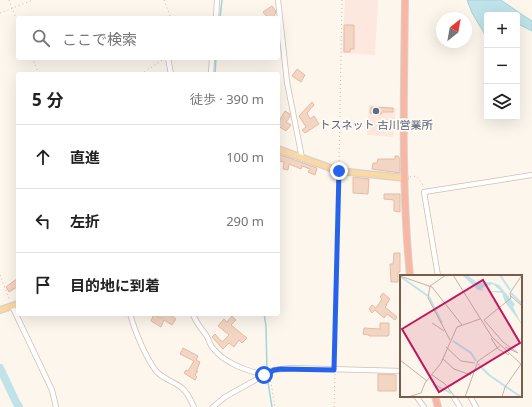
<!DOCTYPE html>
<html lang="ja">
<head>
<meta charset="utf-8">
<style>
	:root { --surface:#fff; --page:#f6f6f6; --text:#222; --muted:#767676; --line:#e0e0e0 }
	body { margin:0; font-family:"Noto Sans","Noto Sans JP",sans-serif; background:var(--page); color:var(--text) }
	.controls { position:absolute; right:12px; top:12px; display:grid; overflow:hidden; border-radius:4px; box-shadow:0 4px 16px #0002 }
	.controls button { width:36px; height:36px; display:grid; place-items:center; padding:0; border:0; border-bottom:1px solid var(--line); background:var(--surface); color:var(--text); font:20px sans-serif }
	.compass { position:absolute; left:436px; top:12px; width:36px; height:36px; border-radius:50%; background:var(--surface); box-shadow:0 4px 16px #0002; rotate:31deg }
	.stop { position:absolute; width:12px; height:12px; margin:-9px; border:3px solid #2563eb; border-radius:50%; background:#fff }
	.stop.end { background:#2563eb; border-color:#fff; box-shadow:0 1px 4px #0008 }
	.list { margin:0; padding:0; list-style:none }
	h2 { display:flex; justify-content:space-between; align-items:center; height:52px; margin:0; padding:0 16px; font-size:17px }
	h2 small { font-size:13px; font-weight:400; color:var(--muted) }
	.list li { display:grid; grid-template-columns:26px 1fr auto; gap:12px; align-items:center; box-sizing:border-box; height:64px; padding:0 16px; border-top:1px solid var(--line) }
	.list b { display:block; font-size:15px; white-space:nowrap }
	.list em { font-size:13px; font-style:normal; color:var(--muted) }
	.icon { flex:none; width:22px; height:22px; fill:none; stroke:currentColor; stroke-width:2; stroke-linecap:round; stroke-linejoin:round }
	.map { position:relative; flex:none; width:532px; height:407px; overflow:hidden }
	.search { position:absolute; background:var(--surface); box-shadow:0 4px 16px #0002; left:16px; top:16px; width:264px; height:44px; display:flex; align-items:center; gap:10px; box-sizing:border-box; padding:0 14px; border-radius:4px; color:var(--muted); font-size:15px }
	.panel { position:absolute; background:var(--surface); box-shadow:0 4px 16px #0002; left:16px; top:72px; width:264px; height:244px; border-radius:4px }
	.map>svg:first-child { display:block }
</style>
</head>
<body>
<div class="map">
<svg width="532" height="407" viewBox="0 0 532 407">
	<rect width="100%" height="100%" fill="#fdf6ec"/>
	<g fill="#fde8e0">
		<path d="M345 0H378L375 55 342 53Z"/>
		<path d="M369 105 396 108 393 137 367 135Z"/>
	</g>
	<path fill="#bfe3e8" stroke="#a5d3da" d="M467 0H501L524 16 532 21V31L520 25H517V15H487V38L472 13Z"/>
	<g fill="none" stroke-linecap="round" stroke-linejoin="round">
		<g stroke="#a5d3da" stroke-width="1.5">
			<path d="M220 18 222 0"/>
			<path d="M215 74 216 58"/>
			<path d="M264 314 266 326 267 372"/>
			<path d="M267 376 272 407"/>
		</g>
		<path stroke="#bfe3e8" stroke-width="8" d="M0 368 16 402 19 407"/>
	</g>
	<g fill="#f3d5c3" stroke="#e6bba3">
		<path d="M272 6 275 10 276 13 274 15 276 18H268L263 12Z"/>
		<path d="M344 25H354V49H350V52H344Z"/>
		<path d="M297 69 305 75 301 82 292 76Z"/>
		<path d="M312 102 314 105 307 113 310 119 314 116 319 124 305 133 302 130 306 127 299 116Z"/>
		<path d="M371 107 393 108V112H382L381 114 370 113Z"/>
		<path d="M285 111 290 114V117L286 122 291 125 286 131 278 126V123Z"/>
		<path d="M278 154 317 168 315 175 308 172 310 169 302 166 301 169 289 164 288 170 283 169 284 162 278 161Z"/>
		<path d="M395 156H398L400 159V173L372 169 373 163H377L378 159H395Z"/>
		<path d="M353 177 369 179 368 194 353 193Z"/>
		<path d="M384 194H400V212L394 211V200L384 199Z"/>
		<path d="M394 253H400V272H398V282H391L390 264H393Z"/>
		<path d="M18 278V288L17 287 9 292 6 287Z"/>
		<path d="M383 293 390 299 386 305H387L385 307 397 317 395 320 387 314 384 318 375 310 372 313 369 309 372 305 376 308 382 299 380 297Z"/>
		<path d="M154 314 161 318 163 314H169L176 319 172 325 164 320 161 327 151 321Z"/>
		<path d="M232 316 236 320 231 325 247 338 242 343 239 340 234 347 229 343 223 349 212 337 215 334 222 342 229 335 218 326 224 319 227 322Z"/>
		<path d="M380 323H389V335L388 336H369V335L363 334 364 328 380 329Z"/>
		<path d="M183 348 198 356 196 360 200 362 196 372 198 371 195 375 197 377 195 380 184 373 186 370 188 371 194 361 180 354Z"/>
		<path d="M378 374 396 375V391H378Z"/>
	</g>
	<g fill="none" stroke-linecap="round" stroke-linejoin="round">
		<g stroke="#d1beb0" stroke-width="6">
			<g id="minor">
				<path d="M278 0 287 82 302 158"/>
				<path d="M216 18 217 0"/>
				<path d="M168 58 171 74"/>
				<path d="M211 74 212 58"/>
				<path d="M438 276 424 192 532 175"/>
				<path d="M12 306 52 390 56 407"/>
				<path d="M130 314C135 332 145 356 156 371 163 379 175 382 182 388 188 393 191 401 194 407"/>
				<path d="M193 314C196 323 201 328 206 335 209 339 209 343 212 347 224 363 245 370 264 375"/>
				<path d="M416 396 424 407"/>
				<path d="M453 396 460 407"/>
				<path d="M470 396 476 407"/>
				<path d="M213 407 225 397 266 374 274 370 291 368 401 371"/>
			</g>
		</g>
		<g stroke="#dad1cd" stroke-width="8">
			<g id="major">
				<path d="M278 149 339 171 405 178"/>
				<path d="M0 310 18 304"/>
			</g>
		</g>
		<g stroke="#dad1cd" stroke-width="8">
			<g id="highway">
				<path d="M405 0C404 91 401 186 410 276"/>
				<path d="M435 396 438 407"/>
			</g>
		</g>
		<g stroke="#d9b8a5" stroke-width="1" stroke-dasharray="1 3" stroke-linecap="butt">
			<path d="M9 0 18 23"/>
			<path d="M164 0 171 18"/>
			<path d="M0 13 33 0"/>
			<path d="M32 58 39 74"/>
			<path d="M141 74 164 59"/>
			<path d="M339 165 342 0"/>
			<path d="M410 177 416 176 422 183 423 187"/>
			<path d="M0 275 10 301"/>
			<path d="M334 365 338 177"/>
			<path d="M270 377 275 407"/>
			<path d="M334 407 335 374"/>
		</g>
		<use href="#minor" stroke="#fff" stroke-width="4.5"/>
		<use href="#major" stroke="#fbd9a5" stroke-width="5.5"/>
		<use href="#highway" stroke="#f7b7a3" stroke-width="6"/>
	</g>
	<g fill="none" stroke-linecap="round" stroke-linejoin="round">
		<path stroke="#2563eb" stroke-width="5" d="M264 375 274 370 281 369 334 370 339 171"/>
	</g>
	<circle fill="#5c6f8a" stroke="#fffaf3" stroke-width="1.5" cx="376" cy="111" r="4"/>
	<g text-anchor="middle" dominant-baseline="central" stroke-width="3.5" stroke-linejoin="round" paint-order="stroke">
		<g font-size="11" fill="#4e5e75" stroke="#fffaf3">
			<text x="376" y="124">トスネット 古川営業所</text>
		</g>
	</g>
	<g transform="translate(400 275)">
		<rect width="122" height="122" fill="#fdf6ec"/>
		<path d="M62 0H67L78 8 91 7 99 10 115 29 113 32 122 50 105 27 102 18 78 15ZM93 9 101 16H83L82 13Z" fill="#bfe3e8" fill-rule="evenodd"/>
		<path fill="none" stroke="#bfe3e8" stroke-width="2" d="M100 0 110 15M1 2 28 21M111 18 122 29M29 22 42 48M53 66 71 78 76 86M78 89 89 100 121 122M33 109 51 118"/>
		<path fill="none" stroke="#c5b3a7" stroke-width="1" d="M46 0 30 11 28 23 50 65M53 0 92 62 122 90M0 1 32 12 62 50M111 21 122 31M32 48 44 56M91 63 98 74 109 80M46 72 61 86 75 88M105 72 118 78 103 67 84 45 111 23 110 18 122 0M43 84 54 94 71 100M0 85 27 106M32 100 45 109 55 122M8 122 21 118 25 108 41 88 57 52 80 44M65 122 78 86 100 71M102 122 105 112 121 89"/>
		<path fill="#c2185b" fill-opacity="0.15" stroke="#c2185b" stroke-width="2" d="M83 5 120 68 39 117 2 54Z"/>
		<rect width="122" height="122" fill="none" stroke="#7a5c4d" stroke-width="2"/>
	</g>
</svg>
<div class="controls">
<button>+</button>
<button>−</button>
<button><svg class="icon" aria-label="layers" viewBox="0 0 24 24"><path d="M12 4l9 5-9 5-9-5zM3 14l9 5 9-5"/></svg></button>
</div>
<svg class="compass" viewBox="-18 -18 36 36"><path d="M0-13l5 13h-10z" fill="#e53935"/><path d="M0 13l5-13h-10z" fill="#767676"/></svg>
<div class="stop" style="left:264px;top:375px"></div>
<div class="stop end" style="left:339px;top:171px"></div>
<div class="search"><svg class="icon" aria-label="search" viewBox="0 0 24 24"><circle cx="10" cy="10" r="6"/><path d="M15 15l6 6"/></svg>ここで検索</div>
<section class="panel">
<h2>5 分<small>徒歩 · 390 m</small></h2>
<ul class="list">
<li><svg class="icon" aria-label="ahead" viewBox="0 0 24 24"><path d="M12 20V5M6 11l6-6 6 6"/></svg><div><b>直進</b></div><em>100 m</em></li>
<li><svg class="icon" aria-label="left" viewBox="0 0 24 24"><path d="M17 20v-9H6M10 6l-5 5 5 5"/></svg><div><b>左折</b></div><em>290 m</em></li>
<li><svg class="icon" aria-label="arrive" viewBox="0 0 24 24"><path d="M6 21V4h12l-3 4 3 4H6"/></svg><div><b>目的地に到着</b></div></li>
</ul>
</section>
</div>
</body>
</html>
